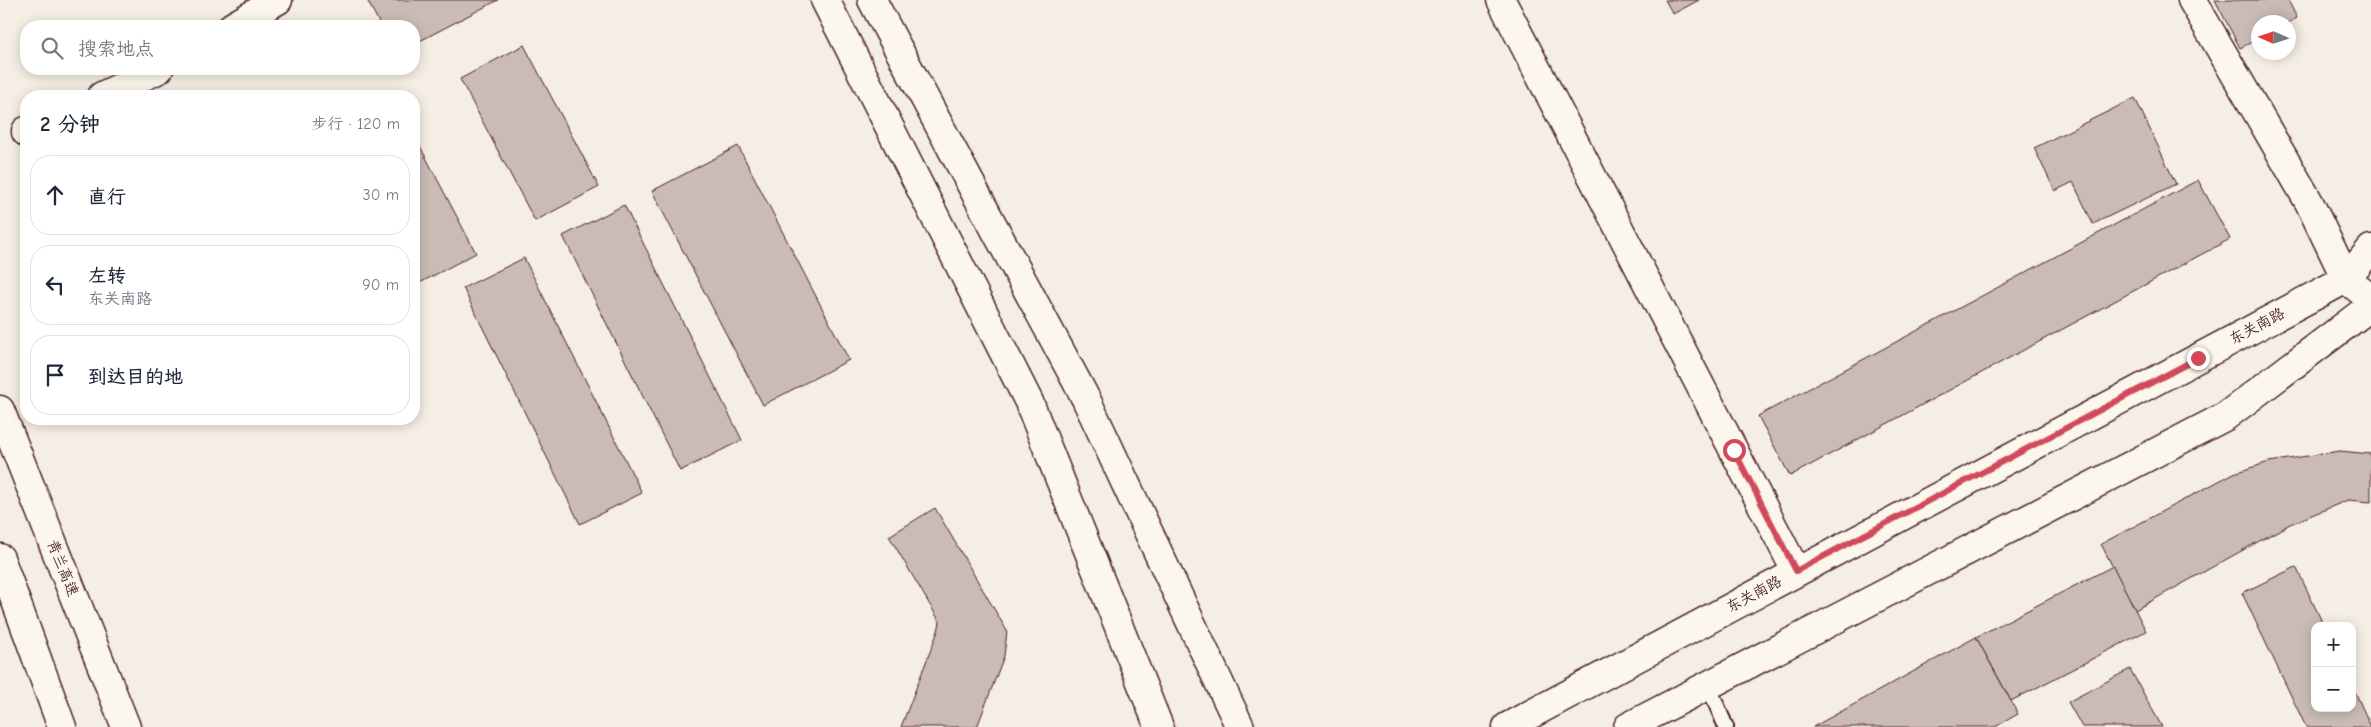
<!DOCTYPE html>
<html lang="zh">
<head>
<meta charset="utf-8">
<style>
	:root { --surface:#fff; --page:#f2f2f3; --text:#1f2937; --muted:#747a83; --line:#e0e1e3 }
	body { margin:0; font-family:"Comic Neue","LXGW WenKai TC",sans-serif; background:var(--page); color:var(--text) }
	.controls { position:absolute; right:15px; bottom:15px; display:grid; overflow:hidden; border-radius:10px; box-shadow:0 2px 12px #0003 }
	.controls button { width:45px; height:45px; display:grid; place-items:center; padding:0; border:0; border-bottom:1px solid var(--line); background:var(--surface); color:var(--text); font:25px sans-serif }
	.compass { position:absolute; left:2251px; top:15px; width:45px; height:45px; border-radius:50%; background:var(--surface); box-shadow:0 2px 12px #0003; rotate:273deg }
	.stop { position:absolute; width:15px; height:15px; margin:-11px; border:4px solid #d1495b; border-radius:50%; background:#fff }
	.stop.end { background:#d1495b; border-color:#fff; box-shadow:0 1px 5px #0008 }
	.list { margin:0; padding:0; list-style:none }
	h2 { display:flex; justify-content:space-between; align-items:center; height:65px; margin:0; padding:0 20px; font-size:21px }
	h2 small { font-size:16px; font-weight:400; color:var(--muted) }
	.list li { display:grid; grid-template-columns:32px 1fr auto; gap:15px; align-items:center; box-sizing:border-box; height:80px; margin:0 10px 10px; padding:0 10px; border:1px solid var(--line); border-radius:20px }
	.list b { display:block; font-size:19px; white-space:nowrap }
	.list p { margin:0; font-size:16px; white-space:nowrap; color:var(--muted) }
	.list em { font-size:16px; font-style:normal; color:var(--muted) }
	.icon { flex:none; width:28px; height:28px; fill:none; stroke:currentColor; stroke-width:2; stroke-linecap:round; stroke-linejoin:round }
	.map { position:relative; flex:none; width:2371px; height:727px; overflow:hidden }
	.search { position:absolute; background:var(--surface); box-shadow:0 2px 12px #0003; left:20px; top:20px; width:400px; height:55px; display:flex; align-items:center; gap:12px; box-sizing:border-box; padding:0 18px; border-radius:20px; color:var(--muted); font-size:19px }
	.panel { position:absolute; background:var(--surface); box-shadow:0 2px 12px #0003; left:20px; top:90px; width:400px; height:335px; border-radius:20px }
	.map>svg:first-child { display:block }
</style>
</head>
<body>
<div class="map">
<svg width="2371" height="727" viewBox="0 0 2371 727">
	<rect width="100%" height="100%" fill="#f4eee4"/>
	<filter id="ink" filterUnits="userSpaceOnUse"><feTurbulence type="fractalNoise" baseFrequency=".02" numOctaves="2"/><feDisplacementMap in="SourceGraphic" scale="10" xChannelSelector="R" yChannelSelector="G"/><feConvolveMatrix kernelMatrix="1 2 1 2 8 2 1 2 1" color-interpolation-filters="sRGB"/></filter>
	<g filter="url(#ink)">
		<g fill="#cabbb6" stroke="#4a1f2b">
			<path d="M367 0H498L414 44V26H381Z"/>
			<path d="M1665 0H1699L1673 14Z"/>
			<path d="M2215 0H2288L2297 18 2288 23 2258 22V39L2240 48Z"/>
			<path d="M524 45 599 187 535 221 460 79Z"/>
			<path d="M2135 98 2176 184 2093 224 2073 182 2055 191 2034 148Z"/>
			<path d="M414 135 476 253 414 286Z"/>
			<path d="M738 146 849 360 763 405 652 191Z"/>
			<path d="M2198 180 2230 239 1790 476 1758 416Z"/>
			<path d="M624 205 742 440 680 471 563 236Z"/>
			<path d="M524 258 642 493 580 524 463 288Z"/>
			<path d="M2340 451 2371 454V502L2348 500 2290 524 2135 610 2101 544 2234 473 2269 462Z"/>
			<path d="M935 508 1007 631 1004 656 977 727H901L938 631 940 622 889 536Z"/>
			<path d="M2113 566 2146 631 2011 701 1976 637Z"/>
			<path d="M2296 567 2324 626H2315V708H2352V685L2371 727H2306L2242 593Z"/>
			<path d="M1976 637 2018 714 1995 727H1813Z"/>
			<path d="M2130 669 2162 727H2082L2068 702Z"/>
		</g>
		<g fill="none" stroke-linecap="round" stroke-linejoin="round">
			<g stroke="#4a1f2b" stroke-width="18">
				<path id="service" d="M1708 685 1726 727"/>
			</g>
			<g stroke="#4a1f2b" stroke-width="31">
				<g id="minor">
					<path d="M1501 0 1796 571"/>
					<path d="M2192 0 2309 202 2346 279"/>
					<path d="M233 26 278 0"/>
					<path d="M102 96 159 69"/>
					<path d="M26 132V131"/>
				</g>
			</g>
			<g stroke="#4a1f2b" stroke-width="31">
				<path id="secondary" d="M2346 279 2371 299"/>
			</g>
			<g stroke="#4a1f2b" stroke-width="31">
				<g id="primary">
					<path d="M1507 727 2346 279 2371 249"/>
					<path d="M1628 727 2226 416 2371 306"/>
				</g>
			</g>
			<g stroke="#4a1f2b" stroke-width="31">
				<g id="trunk">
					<path d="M825 0 1029 402 1159 727"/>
					<path d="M872 0 1086 399 1240 727"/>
				</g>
			</g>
			<g stroke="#4a1f2b" stroke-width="31">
				<g id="motorway">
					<path d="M0 410 126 727"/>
					<path d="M0 558 62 727"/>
				</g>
			</g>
			<use href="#service" stroke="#fbf7ec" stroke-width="14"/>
			<use href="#minor" stroke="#fbf7ec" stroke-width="28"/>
			<use href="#secondary" stroke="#fbf7ec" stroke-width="28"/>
			<use href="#primary" stroke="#fbf7ec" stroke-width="28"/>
			<use href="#trunk" stroke="#fbf7ec" stroke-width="28"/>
			<use href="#motorway" stroke="#fbf7ec" stroke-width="28"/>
		</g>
	</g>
	<g fill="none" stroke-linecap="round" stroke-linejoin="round" filter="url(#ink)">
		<path stroke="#d1495b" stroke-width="6" d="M1734 450 1796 571 2198 358"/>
	</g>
	<g text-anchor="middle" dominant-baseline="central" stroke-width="5" stroke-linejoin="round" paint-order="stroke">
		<g font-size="15" fill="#4a1f2b" stroke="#fbf7ec">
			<text transform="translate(2257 326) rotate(-28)">东关南路</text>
			<text transform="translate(63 568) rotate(68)">青兰高速</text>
			<text transform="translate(1754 594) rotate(-28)">东关南路</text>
		</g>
	</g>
</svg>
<div class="controls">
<button>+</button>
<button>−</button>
</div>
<svg class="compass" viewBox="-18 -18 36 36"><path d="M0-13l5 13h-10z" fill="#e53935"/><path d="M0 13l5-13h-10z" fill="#747a83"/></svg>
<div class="stop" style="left:1734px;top:450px"></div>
<div class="stop end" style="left:2198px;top:358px"></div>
<div class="search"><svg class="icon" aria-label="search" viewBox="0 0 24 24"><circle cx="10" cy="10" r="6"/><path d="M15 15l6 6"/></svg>搜索地点</div>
<section class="panel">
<h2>2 分钟<small>步行 · 120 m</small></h2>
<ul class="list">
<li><svg class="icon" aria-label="ahead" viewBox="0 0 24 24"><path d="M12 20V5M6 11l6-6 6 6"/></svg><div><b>直行</b></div><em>30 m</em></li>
<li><svg class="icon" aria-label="left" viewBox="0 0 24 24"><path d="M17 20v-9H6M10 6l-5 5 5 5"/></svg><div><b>左转</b><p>东关南路</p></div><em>90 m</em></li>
<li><svg class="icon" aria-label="arrive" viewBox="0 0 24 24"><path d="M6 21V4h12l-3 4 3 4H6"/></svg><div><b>到达目的地</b></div></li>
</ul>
</section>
</div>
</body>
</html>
